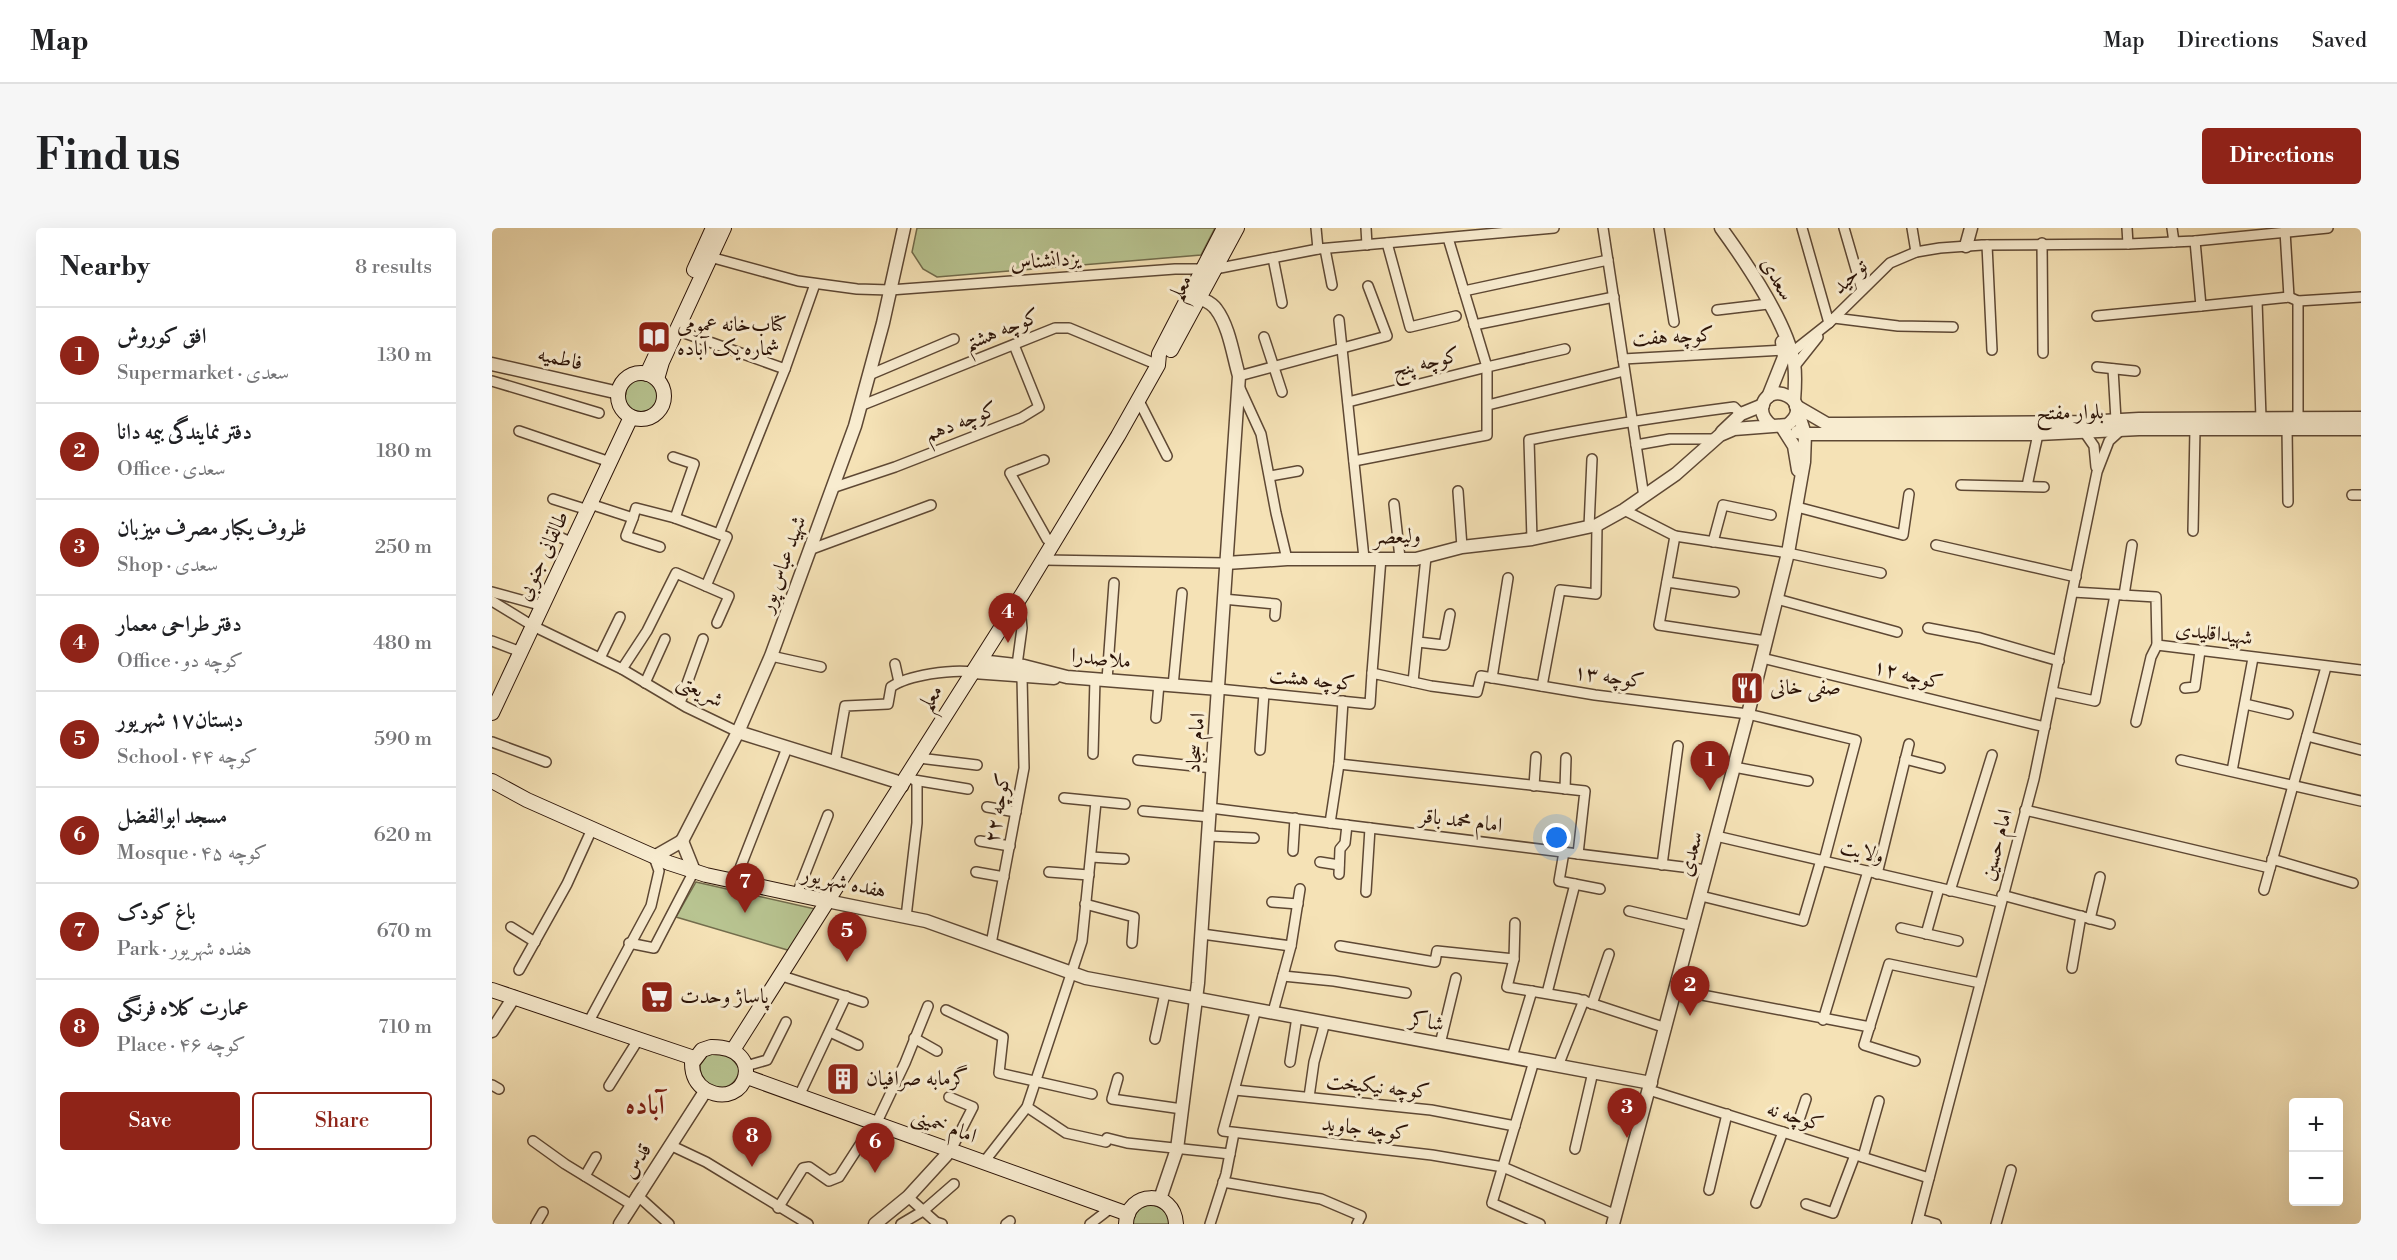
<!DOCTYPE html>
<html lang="en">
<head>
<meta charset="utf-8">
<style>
	:root { --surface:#fff; --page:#f6f6f6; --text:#202124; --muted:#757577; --line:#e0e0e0; --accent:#8f2418 }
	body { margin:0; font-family:"Libre Bodoni",Amiri,serif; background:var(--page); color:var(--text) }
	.controls { position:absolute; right:18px; bottom:18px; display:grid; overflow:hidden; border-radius:6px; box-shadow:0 6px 24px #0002 }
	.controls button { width:54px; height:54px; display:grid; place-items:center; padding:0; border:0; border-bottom:2px solid var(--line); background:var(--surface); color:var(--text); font:30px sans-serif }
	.you { position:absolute; left:1065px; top:610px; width:21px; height:21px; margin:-15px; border:4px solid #fff; border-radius:50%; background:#1a73e8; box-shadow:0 0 0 9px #1a73e833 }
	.badge { display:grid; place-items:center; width:39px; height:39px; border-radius:50%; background:var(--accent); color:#fff; font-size:20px; font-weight:700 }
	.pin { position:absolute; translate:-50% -50px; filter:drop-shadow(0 2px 3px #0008) }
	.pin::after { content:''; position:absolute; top:32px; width:21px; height:18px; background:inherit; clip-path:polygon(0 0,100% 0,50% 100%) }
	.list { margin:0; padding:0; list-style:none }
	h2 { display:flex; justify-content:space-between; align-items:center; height:78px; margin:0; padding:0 24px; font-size:26px }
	h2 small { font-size:20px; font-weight:400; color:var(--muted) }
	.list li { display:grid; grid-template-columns:39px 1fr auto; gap:18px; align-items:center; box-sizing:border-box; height:96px; padding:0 24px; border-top:2px solid var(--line) }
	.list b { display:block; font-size:22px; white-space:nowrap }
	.list p { margin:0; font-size:20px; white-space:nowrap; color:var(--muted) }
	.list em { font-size:20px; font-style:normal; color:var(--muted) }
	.actions { display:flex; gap:12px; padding:18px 24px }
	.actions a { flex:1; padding:14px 0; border:2px solid var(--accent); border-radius:6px; text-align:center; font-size:21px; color:var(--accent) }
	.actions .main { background:var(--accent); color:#fff }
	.map { position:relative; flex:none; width:1869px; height:996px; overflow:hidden; border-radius:6px }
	header { display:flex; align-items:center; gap:36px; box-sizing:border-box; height:84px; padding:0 30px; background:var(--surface); border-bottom:2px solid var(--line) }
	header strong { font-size:28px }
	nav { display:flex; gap:33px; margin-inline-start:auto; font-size:21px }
	.intro { display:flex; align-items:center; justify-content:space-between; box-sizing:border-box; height:144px; padding:0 36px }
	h1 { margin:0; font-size:42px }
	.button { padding:15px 27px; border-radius:6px; background:var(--accent); color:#fff; font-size:21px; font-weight:700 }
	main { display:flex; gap:36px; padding:0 36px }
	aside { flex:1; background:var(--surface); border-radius:6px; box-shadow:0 6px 24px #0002 }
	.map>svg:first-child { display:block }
</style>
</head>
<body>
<header>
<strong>Map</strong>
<nav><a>Map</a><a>Directions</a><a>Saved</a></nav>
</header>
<div class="intro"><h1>Find us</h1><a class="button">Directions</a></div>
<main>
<aside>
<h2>Nearby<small>8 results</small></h2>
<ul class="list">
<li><span class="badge">1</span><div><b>افق کوروش</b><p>Supermarket · سعدی</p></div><em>130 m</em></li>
<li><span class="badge">2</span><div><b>دفتر نمایندگی بیمه دانا</b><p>Office · سعدی</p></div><em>180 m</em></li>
<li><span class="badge">3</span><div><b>ظروف یکبار مصرف میزبان</b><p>Shop · سعدی</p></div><em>250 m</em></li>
<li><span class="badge">4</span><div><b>دفتر طراحی معمار</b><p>Office · کوچه دو</p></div><em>480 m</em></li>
<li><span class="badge">5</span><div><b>دبستان۱۷ شهریور</b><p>School · کوچه ۴۴</p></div><em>590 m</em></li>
<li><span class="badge">6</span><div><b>مسجد ابوالفضل</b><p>Mosque · کوچه ۴۵</p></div><em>620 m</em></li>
<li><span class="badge">7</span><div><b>باغ کودک</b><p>Park · هفده شهریور</p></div><em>670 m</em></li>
<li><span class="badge">8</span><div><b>عمارت کلاه فرنگی</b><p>Place · کوچه ۴۶</p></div><em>710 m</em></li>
</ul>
<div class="actions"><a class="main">Save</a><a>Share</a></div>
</aside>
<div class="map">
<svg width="1869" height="996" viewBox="0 0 1869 996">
	<rect width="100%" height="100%" fill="#f5e2b6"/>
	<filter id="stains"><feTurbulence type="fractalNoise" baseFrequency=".00333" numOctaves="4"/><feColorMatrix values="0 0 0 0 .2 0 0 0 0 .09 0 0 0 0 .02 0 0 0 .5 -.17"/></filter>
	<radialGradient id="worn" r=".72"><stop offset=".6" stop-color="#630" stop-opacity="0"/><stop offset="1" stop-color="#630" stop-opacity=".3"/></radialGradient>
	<g fill="#b8c491" stroke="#726c4c" stroke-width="1.5">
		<path d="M425 0H723L709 27 445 49 431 41 420 24Z"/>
		<circle cx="149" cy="169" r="18"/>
		<path d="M204 654 323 681 299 723 184 689Z"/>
		<path d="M222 825C235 825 242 831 248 842 240 871 207 862 208 837L215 827Z"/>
		<path d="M653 976C668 977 675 981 678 996H639L642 983Z"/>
	</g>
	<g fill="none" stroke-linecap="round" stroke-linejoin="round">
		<g stroke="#5e4834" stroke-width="12">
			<g id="minor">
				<path d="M824 0 826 21"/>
				<path d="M874 0 875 17"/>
				<path d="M1111 0 1152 269"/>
				<path d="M1167 0 1182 94"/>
				<path d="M1310 0 1337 95"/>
				<path d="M1352 0 1370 62"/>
				<path d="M1420 0 1424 24"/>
				<path d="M1635 0 1636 16"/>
				<path d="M1680 0 1682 14"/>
				<path d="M1793 3 1797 69"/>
				<path d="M895 15 918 99 964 88"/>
				<path d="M1550 15 1551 125"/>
				<path d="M1495 17 1500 122"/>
				<path d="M833 21 840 57"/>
				<path d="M218 29 306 53 365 61 398 62 683 41H723L826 21 1062 0"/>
				<path d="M781 30 790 75"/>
				<path d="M972 63 1116 32"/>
				<path d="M1765 73 1769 190"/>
				<path d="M1709 78 1797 69 1806 73 1869 69"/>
				<path d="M1225 82 1276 76"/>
				<path d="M1605 88 1709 78 1703 13"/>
				<path d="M1342 90 1406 98 1461 99"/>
				<path d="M847 92 872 330"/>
				<path d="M982 97 1122 69"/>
				<path d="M184 102 293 141"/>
				<path d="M772 109 790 164"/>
				<path d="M1299 125 1337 95 1398 35 1424 24 1448 20 1490 17 1636 16 1703 13 1836 0"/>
				<path d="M1131 131 1291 122"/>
				<path d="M1303 138 1326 109"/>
				<path d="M1605 139 1643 143"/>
				<path d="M1621 141 1624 192"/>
				<path d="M377 147 462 111"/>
				<path d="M747 148 895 108 876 58"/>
				<path d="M0 153 107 185"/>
				<path d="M747 158 769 206 784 285 795 331"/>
				<path d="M647 173 675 228"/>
				<path d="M856 174 995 139 956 10"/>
				<path d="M996 177 1132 143"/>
				<path d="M368 178 563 100H577L666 137"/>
				<path d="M1806 190V73"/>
				<path d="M1795 200 1796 274"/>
				<path d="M27 203 118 234"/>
				<path d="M1593 205 1602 218 1604 239"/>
				<path d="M1144 217 1178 211H1224"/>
				<path d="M181 229 202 236 183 290"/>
				<path d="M552 232 518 245 555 311 561 316"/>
				<path d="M862 233 995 207V139L1073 121"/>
				<path d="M778 248 806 243"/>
				<path d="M1469 257 1552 259"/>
				<path d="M1535 258 1546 206"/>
				<path d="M340 260 403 239 529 190 547 179 522 117"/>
				<path d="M966 263 970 319"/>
				<path d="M1860 267H1869"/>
				<path d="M61 271 96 282"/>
				<path d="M98 276 141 290 144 280 183 290 235 309 214 358"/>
				<path d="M902 276 908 330"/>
				<path d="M1305 279 1411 307 1417 266"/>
				<path d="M1132 282 1183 308 1167 397 1274 413"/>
				<path d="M141 290 134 308 168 319"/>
				<path d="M1097 299 1100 231"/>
				<path d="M1701 303 1703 201"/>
				<path d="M227 306 293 141 323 56"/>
				<path d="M63 307 81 315"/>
				<path d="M1183 308 1296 325 1389 345"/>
				<path d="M1040 311 1037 212C1105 198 1173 188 1242 179L1249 186"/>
				<path d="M1221 314 1231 277 1279 287"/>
				<path d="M1444 317 1584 349"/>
				<path d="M317 322 439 277"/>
				<path d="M552 332 734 335"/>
				<path d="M1175 354 1242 364"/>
				<path d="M0 364 51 378"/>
				<path d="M1581 364 1664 369 1665 417 1869 442"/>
				<path d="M1632 367 1640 317"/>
				<path d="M731 371 784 376 783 388"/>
				<path d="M1285 371 1405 404"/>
				<path d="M0 373 41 398 130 441 194 479 246 504"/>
				<path d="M1436 400 1488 410 1567 433"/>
				<path d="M0 413 29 424"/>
				<path d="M926 414 952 417 958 386"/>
				<path d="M279 428 329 439"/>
				<path d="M108 430 128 389"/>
				<path d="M1270 430 1553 499"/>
				<path d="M403 436 407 454"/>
				<path d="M525 437 530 400 527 372"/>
				<path d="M130 441 155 403 184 345 237 368 225 395"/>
				<path d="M880 445 889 330"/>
				<path d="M1000 450 1016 350"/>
				<path d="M615 452 622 355"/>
				<path d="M921 454 934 329"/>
				<path d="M153 455 173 411"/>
				<path d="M681 458 690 365"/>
				<path d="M1050 458 1068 362 1104 366 1105 297"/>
				<path d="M1693 460 1703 459 1708 423"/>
				<path d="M727 461 878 476 880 445 939 458 985 464 989 448 1103 467 1256 486 1364 512 1332 633"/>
				<path d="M1561 464 1603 473 1623 367"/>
				<path d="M188 475 211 411"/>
				<path d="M1753 476 1796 486"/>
				<path d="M664 490 667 456"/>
				<path d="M1644 494 1659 429 1665 417"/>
				<path d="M1815 508 1869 522"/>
				<path d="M0 514 54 534"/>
				<path d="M768 522 772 465"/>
				<path d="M601 526 603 451"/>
				<path d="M427 530 485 537"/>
				<path d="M1413 531 1448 540"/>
				<path d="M646 532 721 540"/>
				<path d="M1689 532 1869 573"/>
				<path d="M343 535 353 478 396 476 399 459C416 447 460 441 481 444"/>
				<path d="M847 536 1093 563 1086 626"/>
				<path d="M1242 539 1316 553"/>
				<path d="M1740 543 1761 430"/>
				<path d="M422 552 476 561"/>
				<path d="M1042 558 1044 529"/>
				<path d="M1073 561 1074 530"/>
				<path d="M572 570 633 576"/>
				<path d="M495 579 524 584"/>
				<path d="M718 580 1215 642"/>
				<path d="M1533 582 1778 640"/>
				<path d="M651 583 718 589"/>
				<path d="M838 595 847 536 851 473"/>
				<path d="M717 608 762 610"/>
				<path d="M1224 608 1508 674"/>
				<path d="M488 613 518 618"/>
				<path d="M801 623 803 590"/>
				<path d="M1072 624 1067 653 1108 661"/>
				<path d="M599 629 632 631"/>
				<path d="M1780 631 1861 655"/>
				<path d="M828 634 847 637"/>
				<path d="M1170 637 1186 518"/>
				<path d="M484 644 512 649"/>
				<path d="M557 644 597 647"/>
				<path d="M847 646 848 621 853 615 855 597"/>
				<path d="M1385 646 1417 516"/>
				<path d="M243 653 295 520"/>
				<path d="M1772 662 1834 439"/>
				<path d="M1458 663 1500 527"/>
				<path d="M874 664 878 600"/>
				<path d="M305 666 336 587"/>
				<path d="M1510 667 1618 696"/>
				<path d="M1209 668 1311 693 1329 632"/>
				<path d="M780 674 806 676"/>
				<path d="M593 676 642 689 640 715"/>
				<path d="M1137 683 1201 698"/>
				<path d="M414 689 425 595V553"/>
				<path d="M1598 691 1608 649"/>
				<path d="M1023 695 1022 731 1015 759 1086 771 1174 800"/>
				<path d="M19 699 43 714"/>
				<path d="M1409 700 1466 713"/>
				<path d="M710 706 799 718"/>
				<path d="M1434 706 1447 660"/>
				<path d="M137 715 162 720 202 643"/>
				<path d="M499 716 532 540 530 449"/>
				<path d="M848 718 943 734 945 723 1022 731"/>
				<path d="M1580 740 1589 688"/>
				<path d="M27 742 75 656 100 601"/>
				<path d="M287 747 371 774"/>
				<path d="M791 748 842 753 914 765"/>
				<path d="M1184 762 1378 799"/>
				<path d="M1055 765 1083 656"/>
				<path d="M1100 776 1117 726"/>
				<path d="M764 781 731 903 940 927 1011 939 1124 987"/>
				<path d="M454 782 511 809 507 845 600 866"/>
				<path d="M781 784 799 718 808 661"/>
				<path d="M1331 792 1376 643"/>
				<path d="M96 795 159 678 167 643 162 629"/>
				<path d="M338 804 366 817"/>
				<path d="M422 810 445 823"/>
				<path d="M663 811 673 765"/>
				<path d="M948 816 964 750"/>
				<path d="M1020 829 1040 763"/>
				<path d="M1042 833 1000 975 1048 996"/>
				<path d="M1423 833 1372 817 1397 736 1488 755"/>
				<path d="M798 834 805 789"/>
				<path d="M254 838 275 832 294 794"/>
				<path d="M1066 838 1092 772"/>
				<path d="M626 850 620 871 690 881"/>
				<path d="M0 857 7 861"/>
				<path d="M117 858 146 812"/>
				<path d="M743 862 939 882 1023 898"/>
				<path d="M1157 862 1437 950"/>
				<path d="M307 868 354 768"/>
				<path d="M457 869 481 879 459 922"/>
				<path d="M817 869 822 834 833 794"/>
				<path d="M535 879 574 905 614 914 615 910 635 915 738 926"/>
				<path d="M384 896 413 835 436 778"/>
				<path d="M1302 907 1314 871"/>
				<path d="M41 913 73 936 140 977"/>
				<path d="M178 917 214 934 316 996"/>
				<path d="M1083 921 1101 844"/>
				<path d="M1371 929 1387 873"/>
				<path d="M492 934 535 879 590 713 604 574"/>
				<path d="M93 948 104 929"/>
				<path d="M731 954 829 971 869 988 865 996"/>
				<path d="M1217 962 1235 886"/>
				<path d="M145 967 177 996"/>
				<path d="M416 969 444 994 450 996"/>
				<path d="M1264 975 1291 904"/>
				<path d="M1314 976 1341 985 1363 927"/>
				<path d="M286 980 311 940 317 939 337 953 347 949 382 895"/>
				<path d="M1427 991 1444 996"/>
				<path d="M44 996 51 984"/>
				<path d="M409 996 431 983 462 956"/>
				<path d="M514 996 518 993"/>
				<path d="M598 996 619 980"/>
				<path d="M718 996 734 946 742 905"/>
				<path d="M1425 996 1542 551 1605 244 1617 213 1628 203"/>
				<path d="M1504 996 1519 942"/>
			</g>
		</g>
		<g stroke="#5e4834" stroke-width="15">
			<g id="tertiary">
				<path d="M1229 0C1253 33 1295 95 1302 135 1304 148 1303 160 1302 173"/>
				<path d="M1474 18 1479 0"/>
				<path d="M0 136 127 165"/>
				<path d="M1276 169 1292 129 1290 114"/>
				<path d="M1304 178 1335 196H1354L1593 194 1647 191 1869 190"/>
				<path d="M1290 199 1302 218 1306 242"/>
				<path d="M1230 204 1249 186 1271 177"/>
				<path d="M1305 204 1313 206H1546L1647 201H1869"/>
				<path d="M734 335 795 331H924L970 319 1040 311 1105 297 1132 282 1184 246 1228 207 1242 201 1295 197C1327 174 1273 148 1270 181 1270 188 1274 193 1279 197"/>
				<path d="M488 433 532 438 575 449 727 461"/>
				<path d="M481 444 562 450"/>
				<path d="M246 504 403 553 410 558"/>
				<path d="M190 613 246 504 279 428 363 198 391 95 412 0"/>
				<path d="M190 613 202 643"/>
				<path d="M162 629 190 613"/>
				<path d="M335 673 434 693 594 750 1159 855"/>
				<path d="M0 803 22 769"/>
				<path d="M668 971 685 921 706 755 747 148C741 127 737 98 724 81 720 75 714 73 708 70"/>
				<path d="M128 996 214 862"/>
				<path d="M383 996 416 969 459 922"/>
				<path d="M1121 996 1256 486 1296 325 1312 234 1313 206 1304 178"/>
			</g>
		</g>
		<g stroke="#2c1408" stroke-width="16">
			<g id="secondary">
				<path d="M202 42 221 0"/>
				<path d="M679 122 745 0"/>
				<circle cx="149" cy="168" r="23"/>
				<path d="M155 146 167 120"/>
				<path d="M165 151 170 134 232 0"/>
				<path d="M0 485 139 189"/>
				<path d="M0 553 35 572 177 635 214 647 335 673"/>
				<path d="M0 762 202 830"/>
				<path d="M219 819C276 818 255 884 214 862 204 856 200 846 200 835L210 822Z"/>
				<path d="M241 822 531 365 626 208 666 137 667 126 732 0"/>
				<path d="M255 849 636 986"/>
				<path d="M634 996C635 962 682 961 684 996"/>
			</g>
		</g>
		<use href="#minor" stroke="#f8ecd0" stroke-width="9"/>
		<use href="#tertiary" stroke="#f8ecd0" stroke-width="12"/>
		<use href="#secondary" stroke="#f8ecd0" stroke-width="14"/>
	</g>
	<defs>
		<g id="library-square" transform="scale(1.725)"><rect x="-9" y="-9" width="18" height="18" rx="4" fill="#8f2418" stroke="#f8ecd0"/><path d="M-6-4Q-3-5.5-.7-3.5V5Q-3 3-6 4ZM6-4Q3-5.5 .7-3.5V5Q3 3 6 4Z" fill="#fff"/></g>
		<g id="restaurant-square" transform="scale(1.725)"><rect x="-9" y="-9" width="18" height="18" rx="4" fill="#8f2418" stroke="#f8ecd0"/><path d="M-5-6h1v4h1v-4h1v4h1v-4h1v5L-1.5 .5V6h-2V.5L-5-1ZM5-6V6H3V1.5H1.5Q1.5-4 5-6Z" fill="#fff"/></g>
		<g id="supermarket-square" transform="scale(1.725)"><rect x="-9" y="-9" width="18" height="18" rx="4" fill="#8f2418" stroke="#f8ecd0"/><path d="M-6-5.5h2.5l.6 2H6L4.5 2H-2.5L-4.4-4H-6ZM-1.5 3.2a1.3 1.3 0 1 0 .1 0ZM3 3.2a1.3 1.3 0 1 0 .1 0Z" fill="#fff"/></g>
		<g id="building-square" transform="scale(1.725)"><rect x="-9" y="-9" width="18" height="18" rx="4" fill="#8f2418" stroke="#f8ecd0"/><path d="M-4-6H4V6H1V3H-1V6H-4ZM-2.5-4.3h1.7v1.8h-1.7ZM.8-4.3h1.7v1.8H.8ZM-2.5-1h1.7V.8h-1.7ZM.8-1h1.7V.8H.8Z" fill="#fff"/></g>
	</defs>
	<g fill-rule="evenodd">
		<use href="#library-square" x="162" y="109"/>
		<use href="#restaurant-square" x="1255" y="460"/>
		<use href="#supermarket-square" x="165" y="769"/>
		<use href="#building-square" x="351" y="851"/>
	</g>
	<g text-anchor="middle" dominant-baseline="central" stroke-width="6" stroke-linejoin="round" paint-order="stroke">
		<g font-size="21" fill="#2c1408" stroke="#f8ecd0">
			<text transform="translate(553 33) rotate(-4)">یزدانشناس</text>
			<text transform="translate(1358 49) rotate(-44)">توحید</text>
			<text transform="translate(1285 51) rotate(61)">سعدی</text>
			<text transform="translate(689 60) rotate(-62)">معلم</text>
			<text transform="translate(510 102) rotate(-22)">کوچه هشتم</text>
			<text transform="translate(1181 109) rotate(-3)">کوچه هفت</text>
			<text transform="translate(68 131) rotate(13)">فاطمیه</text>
			<text transform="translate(934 135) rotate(-14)">کوچه پنج</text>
			<text transform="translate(1578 185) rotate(-1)">بلوار مفتح</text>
			<text transform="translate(469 194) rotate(-21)">کوچه دهم</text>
			<text transform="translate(905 309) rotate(-2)">ولیعصر</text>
			<text transform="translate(51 328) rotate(-65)">طالقانی جنوبی</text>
			<text transform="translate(291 336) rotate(-70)">شهید عباس پور</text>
			<text transform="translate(1722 406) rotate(7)">شهیداقلیدی</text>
			<text transform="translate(609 431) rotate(6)">ملاصدرا</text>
			<text transform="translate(1416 447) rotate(14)">کوچه ۱۲</text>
			<text transform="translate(1117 449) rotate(8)">کوچه ۱۳</text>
			<text transform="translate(820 452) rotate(6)">کوچه هشت</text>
			<text transform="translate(208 463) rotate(28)">شریعتی</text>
			<text transform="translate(439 470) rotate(-58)">معلم</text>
			<text transform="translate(704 515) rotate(-85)">امام سجاد</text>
			<text transform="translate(506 580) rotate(-80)">کوچه ۲۲</text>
			<text transform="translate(969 593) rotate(7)">امام محمد باقر</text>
			<text transform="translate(1505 617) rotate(-75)">امام حسین</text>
			<text transform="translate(1370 624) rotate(13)">ولایت</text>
			<text transform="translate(1199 626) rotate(-75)">سعدی</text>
			<text transform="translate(352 655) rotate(12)">هفده شهریور</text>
			<text transform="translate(935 794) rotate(11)">شاکر</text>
			<text transform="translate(886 859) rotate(6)">کوچه نیکبخت</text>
			<text transform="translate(1303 889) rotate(17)">کوچه نه</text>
			<text transform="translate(452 898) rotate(20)">امام خمینی</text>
			<text transform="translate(873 901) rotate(7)">کوچه جاوید</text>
			<text transform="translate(145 933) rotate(-57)">قدس</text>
		</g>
		<g font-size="21" fill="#2c1408" stroke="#f8ecd0" text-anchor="start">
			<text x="185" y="97">کتاب‌خانه عمومی<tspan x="185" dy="24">شماره یک آباده</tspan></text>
			<text x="1278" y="460">صفی خانی</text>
			<text x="188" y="769">پاساژ وحدت</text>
			<text x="374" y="851">گرمابه صرافیان</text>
		</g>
		<g font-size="27" font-weight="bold" fill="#7a1f14" stroke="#f8ecd0">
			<text x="153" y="878">آباده</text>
		</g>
	</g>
	<rect width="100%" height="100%" filter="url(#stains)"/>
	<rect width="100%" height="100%" fill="url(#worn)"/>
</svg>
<div class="controls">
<button>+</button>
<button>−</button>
</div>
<div class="you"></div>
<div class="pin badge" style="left:1218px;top:563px">1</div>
<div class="pin badge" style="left:1198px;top:788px">2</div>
<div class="pin badge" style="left:1135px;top:910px">3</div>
<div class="pin badge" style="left:516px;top:415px">4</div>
<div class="pin badge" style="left:355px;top:734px">5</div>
<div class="pin badge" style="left:383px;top:945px">6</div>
<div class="pin badge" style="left:253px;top:685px">7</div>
<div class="pin badge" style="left:260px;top:939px">8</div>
</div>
</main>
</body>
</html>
